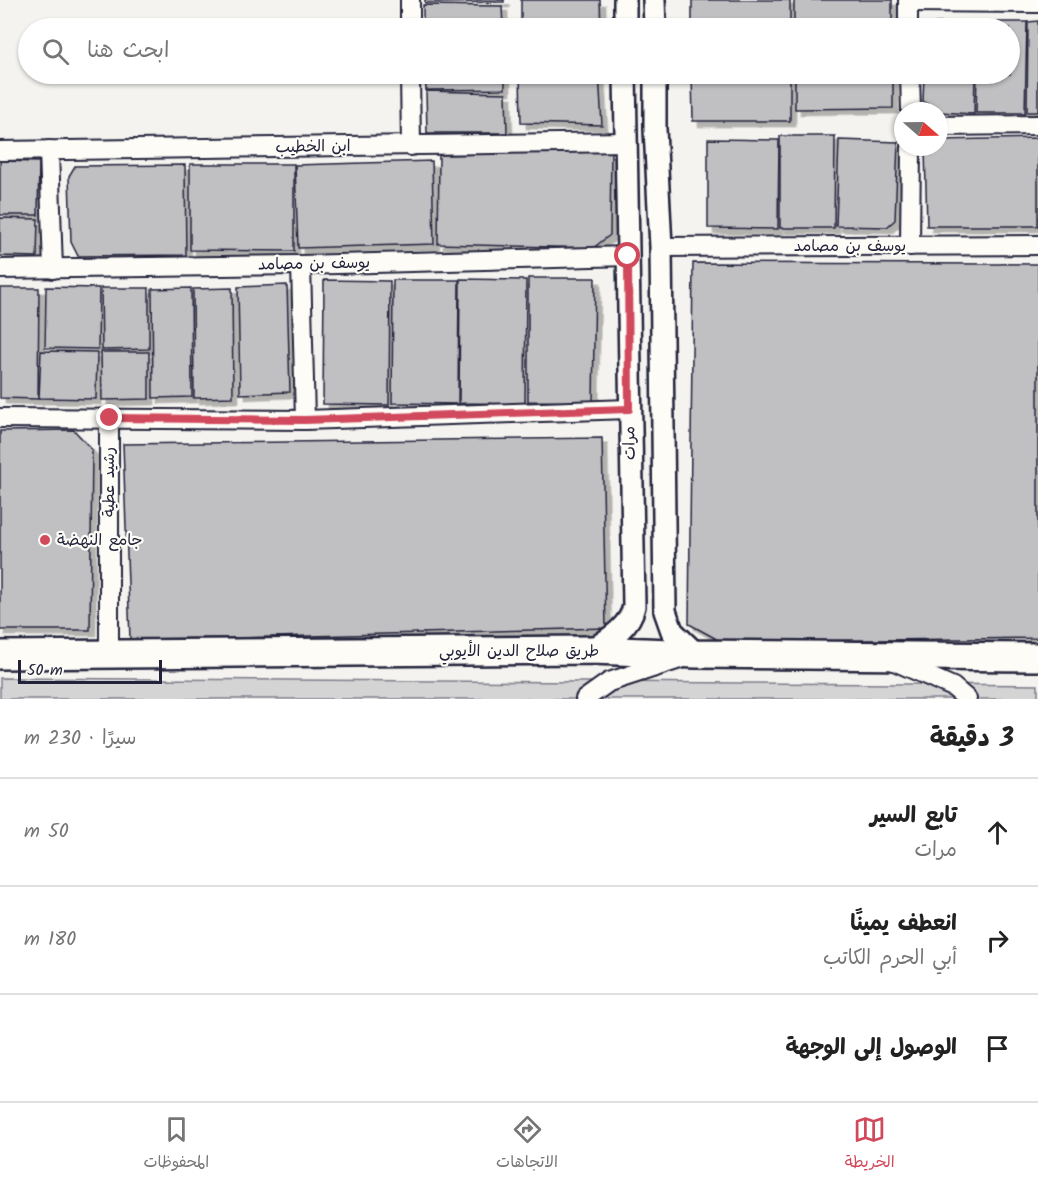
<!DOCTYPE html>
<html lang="ar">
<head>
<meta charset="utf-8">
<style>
	:root { --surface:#fff; --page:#f6f6f6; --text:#222; --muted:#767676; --line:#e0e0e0; --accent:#d1495b }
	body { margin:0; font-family:Kalam,"Playpen Sans Arabic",sans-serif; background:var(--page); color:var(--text); direction:rtl }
	.compass { position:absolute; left:894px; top:102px; width:54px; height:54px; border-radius:50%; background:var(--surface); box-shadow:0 2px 4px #0004; rotate:110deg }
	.scale { position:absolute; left:18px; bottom:15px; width:144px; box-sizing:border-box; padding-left:6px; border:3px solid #22223b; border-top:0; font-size:16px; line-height:21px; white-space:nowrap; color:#22223b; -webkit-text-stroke:4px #fdfcf7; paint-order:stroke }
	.stop { position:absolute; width:18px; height:18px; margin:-14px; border:4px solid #d1495b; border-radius:50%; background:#fff }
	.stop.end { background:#d1495b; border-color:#fff; box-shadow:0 2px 6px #0008 }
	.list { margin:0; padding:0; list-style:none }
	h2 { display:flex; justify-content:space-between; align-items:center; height:78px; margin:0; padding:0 24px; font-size:26px }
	h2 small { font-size:20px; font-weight:400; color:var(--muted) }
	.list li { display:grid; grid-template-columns:39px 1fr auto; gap:18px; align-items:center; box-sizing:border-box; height:108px; padding:0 24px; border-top:2px solid var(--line) }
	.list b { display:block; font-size:22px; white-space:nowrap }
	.list p { margin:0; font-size:20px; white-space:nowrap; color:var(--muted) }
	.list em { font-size:20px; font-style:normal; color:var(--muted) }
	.icon { flex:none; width:33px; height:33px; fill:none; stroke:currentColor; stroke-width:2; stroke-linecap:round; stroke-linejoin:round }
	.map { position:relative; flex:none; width:1038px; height:699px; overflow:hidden; direction:ltr }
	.search { position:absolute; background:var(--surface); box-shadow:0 2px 4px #0004; left:18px; right:18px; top:18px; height:66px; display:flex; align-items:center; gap:15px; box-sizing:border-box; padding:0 21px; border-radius:33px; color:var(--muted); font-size:22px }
	.sheet { height:402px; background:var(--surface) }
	nav { display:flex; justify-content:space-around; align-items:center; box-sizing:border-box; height:84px; border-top:2px solid var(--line); background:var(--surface); font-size:16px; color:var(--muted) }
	nav a { display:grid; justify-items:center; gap:3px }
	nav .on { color:var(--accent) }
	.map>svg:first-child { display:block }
</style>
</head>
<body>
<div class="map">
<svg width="1038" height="699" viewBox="0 0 1038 699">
	<defs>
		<filter id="shadow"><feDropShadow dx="5.5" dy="5.5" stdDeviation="0" flood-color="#0004"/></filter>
	</defs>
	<rect width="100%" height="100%" fill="#f4f3ef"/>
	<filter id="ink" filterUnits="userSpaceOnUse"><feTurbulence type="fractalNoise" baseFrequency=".0167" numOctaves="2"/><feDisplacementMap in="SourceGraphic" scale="12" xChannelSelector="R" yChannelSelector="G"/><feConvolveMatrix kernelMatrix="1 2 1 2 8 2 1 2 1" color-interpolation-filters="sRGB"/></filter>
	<g filter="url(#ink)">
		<path fill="#d5d4d5" stroke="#7c7b88" stroke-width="1.5" d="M0 678 1038 685V699H0Z"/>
		<g fill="#c0bfc2" stroke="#22223b" stroke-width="1.5" filter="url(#shadow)">
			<path d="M425 0H504V2L425 3Z"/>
			<path d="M521 0H600L601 28H521Z"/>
			<rect x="692" y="0" width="98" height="28"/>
			<rect x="794" y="0" width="98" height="28"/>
			<path d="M423 5 502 6 503 28H423Z"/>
			<path d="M1038 21V112H1027L1028 22Z"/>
			<path d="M979 22H1027L1025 113H976L977 74H1010V28H979Z"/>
			<path d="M936 23 976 24V28H928Z"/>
			<path d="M425 74H505V89L426 90Z"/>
			<path d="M520 74H599L602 125 521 123Z"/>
			<path d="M692 74H790V121H693Z"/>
			<path d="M795 74H893V108L795 109Z"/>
			<path d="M924 74H975L974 114 939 112 923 101Z"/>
			<path d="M426 91 506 93 507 133H427Z"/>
			<path d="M780 136H835L834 228H780Z"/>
			<path d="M1038 138V226H927L925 149 927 147H939V140Z"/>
			<path d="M708 139 779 140 778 229 708 228Z"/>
			<path d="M839 140 898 142 895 220 887 227 836 226Z"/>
			<path d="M611 151 610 235 593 248 438 244 439 155Z"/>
			<path d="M0 161 39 162 38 215H0Z"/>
			<path d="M432 161 434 244 298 248 295 165Z"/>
			<path d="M190 164H294V251L190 250Z"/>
			<path d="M185 165 186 255 78 256 71 242 69 176 75 166Z"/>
			<path d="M0 218 38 219 37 257 0 256Z"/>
			<path d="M693 263 1038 264V638L722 642 689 624Z"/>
			<path d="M528 278H595L593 402 528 401Z"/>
			<path d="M460 279 526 280 525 404 459 403Z"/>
			<path d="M324 280 390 281 389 405 323 404Z"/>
			<path d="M393 280H459L458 404 392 403Z"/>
			<path d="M287 285 290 392 240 394 238 287Z"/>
			<path d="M46 287 99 288 98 349 45 348Z"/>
			<path d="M0 288H39L38 399 0 398Z"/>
			<path d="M101 288H149V349L102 350Z"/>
			<path d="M191 288 192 397 153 398 152 289Z"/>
			<path d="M232 288 233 397 194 398 193 289Z"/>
			<path d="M41 351 97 352 96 399 39 398Z"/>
			<path d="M101 352H149V399L102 400Z"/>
			<path d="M74 430 92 450 90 630H0V431Z"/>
			<path d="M602 438 606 628 237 638 130 639 123 444Z"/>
		</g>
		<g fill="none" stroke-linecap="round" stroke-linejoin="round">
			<g stroke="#22223b" stroke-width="22">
				<g id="minor">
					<path d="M410 0V28"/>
					<path d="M908 0V28"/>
					<path d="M908 2 1038 3"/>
					<path d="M410 74 411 146"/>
					<path d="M910 74 911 111"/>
					<path d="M939 126 1038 125"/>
					<path d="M49 150 53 269"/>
					<path d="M0 151 626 142"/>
					<path d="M910 246 911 147"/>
					<path d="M661 247 1038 245"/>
					<path d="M301 265 305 420"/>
					<path d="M0 269 301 265 628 256"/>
					<path d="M0 418 305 420 629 409"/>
					<path d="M109 655V418"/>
					<path d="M892 660 953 687 967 699"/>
					<path d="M585 699 609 682 680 659"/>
				</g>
			</g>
			<g stroke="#22223b" stroke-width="26">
				<g id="tertiary">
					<path d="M625 0V28"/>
					<path d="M654 0 655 28"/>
					<path d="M655 74V129L661 247 665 611 672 631 696 654"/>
					<path d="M592 650C609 639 630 627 634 606L625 74"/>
				</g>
			</g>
			<g stroke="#22223b" stroke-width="32">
				<path id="primary" d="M0 655 592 650 696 654 1038 657"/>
			</g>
			<use href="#minor" stroke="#fdfcf7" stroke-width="18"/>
			<use href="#tertiary" stroke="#fdfcf7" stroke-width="21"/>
			<use href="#primary" stroke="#fdfcf7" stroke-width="27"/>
		</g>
	</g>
	<g fill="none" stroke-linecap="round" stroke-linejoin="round" filter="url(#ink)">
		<path stroke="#d1495b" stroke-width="8" d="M110 418 305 420 629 409 628 256"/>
	</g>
	<circle fill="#d1495b" stroke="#fdfcf7" stroke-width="2" cx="45" cy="540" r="6"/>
	<g text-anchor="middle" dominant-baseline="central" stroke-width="4.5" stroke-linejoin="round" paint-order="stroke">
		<g font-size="16" fill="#22223b" stroke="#fdfcf7">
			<text transform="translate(313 147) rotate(-1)">ابن الخطيب</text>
			<text x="850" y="246">يوسف بن مصامد</text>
			<text transform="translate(314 264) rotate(-1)">يوسف بن مصامد</text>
			<text transform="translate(630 443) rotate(-91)">مرات</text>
			<text transform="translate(109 482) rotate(-90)">رشيد عطية</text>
			<text x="519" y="651">طريق صلاح الدين الأيوبي</text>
		</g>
		<g font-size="16" fill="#22223b" stroke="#fdfcf7" text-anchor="start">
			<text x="57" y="540">جامع النهضة</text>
		</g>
	</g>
</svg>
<svg class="compass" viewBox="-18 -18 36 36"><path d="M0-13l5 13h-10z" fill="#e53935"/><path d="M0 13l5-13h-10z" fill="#767676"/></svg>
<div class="scale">50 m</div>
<div class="stop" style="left:628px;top:256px"></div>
<div class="stop end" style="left:110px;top:418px"></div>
<div class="search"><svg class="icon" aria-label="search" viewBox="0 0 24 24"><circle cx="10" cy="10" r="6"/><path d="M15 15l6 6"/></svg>ابحث هنا</div>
</div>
<section class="sheet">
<h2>3 دقيقة<small>سيرًا · 230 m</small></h2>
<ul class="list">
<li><svg class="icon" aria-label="ahead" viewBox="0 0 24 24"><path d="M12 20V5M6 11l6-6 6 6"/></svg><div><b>تابع السير</b><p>مرات</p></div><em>50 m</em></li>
<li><svg class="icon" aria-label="right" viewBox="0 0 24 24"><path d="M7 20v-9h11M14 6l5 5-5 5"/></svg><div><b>انعطف يمينًا</b><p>أبي الحرم الكاتب</p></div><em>180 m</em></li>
<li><svg class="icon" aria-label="arrive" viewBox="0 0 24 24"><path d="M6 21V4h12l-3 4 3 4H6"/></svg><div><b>الوصول إلى الوجهة</b></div></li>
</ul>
</section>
<nav>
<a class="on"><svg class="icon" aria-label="map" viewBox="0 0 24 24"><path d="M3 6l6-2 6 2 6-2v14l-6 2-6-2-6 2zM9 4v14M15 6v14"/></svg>الخريطة</a>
<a><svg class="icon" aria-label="directions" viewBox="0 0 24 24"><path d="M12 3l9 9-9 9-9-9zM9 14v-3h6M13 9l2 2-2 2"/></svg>الاتجاهات</a>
<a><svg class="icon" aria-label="saved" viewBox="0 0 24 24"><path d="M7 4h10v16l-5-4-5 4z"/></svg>المحفوظات</a>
</nav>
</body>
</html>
